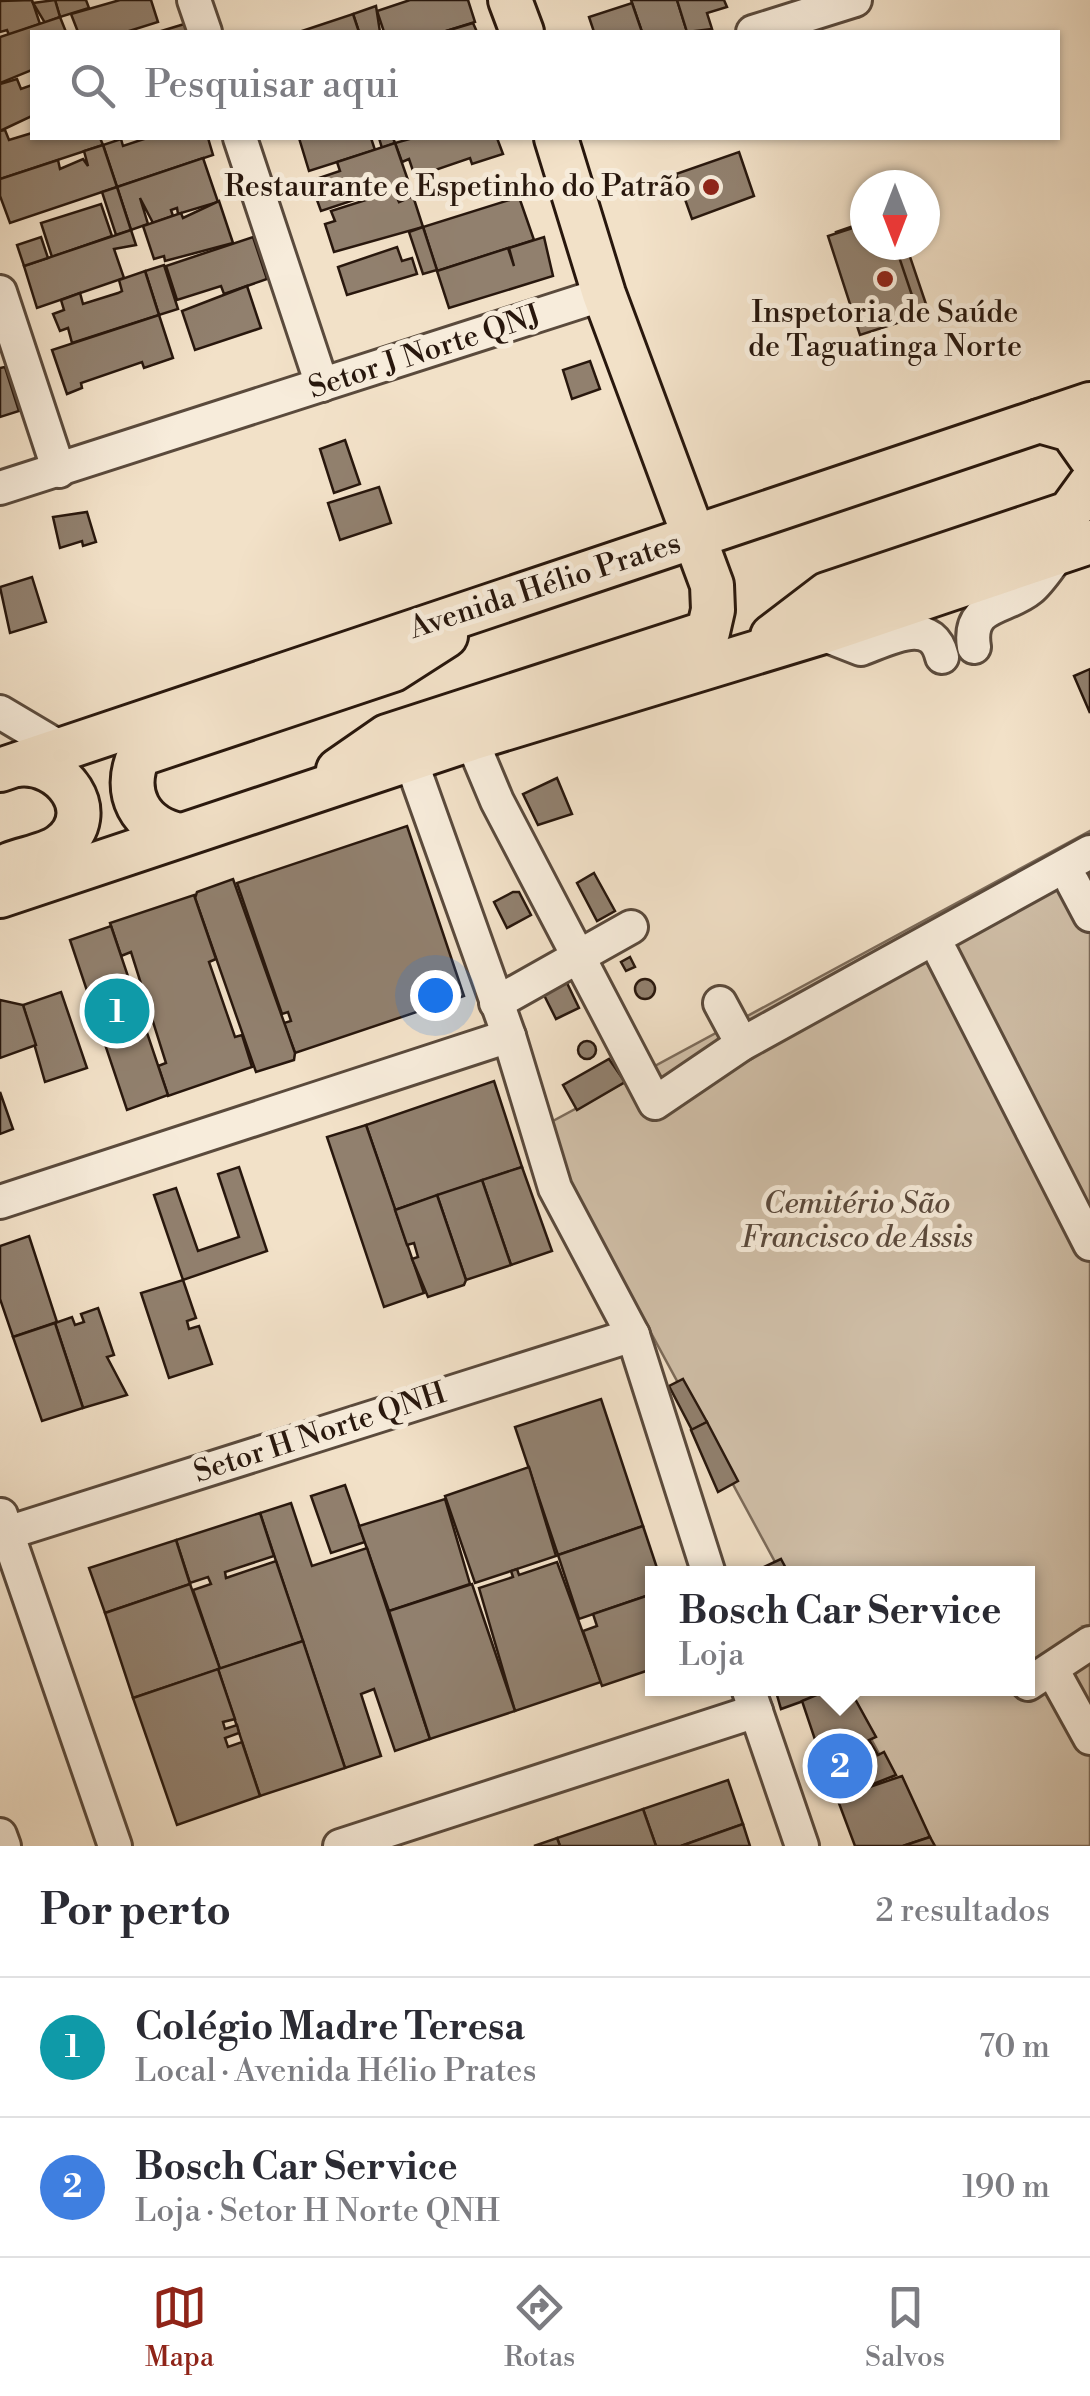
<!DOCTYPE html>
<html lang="pt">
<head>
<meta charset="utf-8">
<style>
	:root { --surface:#fff; --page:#f2f2f3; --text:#2b2b33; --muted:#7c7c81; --line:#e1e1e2; --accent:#8f2418 }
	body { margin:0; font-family:"Libre Bodoni",serif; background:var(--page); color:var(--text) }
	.compass { position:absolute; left:850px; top:170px; width:90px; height:90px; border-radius:50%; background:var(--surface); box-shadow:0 2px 8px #0004; rotate:180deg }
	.you { position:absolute; left:435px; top:995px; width:35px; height:35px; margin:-25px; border:8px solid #fff; border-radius:50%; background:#1a73e8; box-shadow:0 0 0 15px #1a73e833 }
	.badge { display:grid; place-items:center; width:65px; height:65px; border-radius:50%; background:var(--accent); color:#fff; font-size:32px; font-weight:700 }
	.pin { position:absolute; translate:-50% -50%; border:5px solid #fff; box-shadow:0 2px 10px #0006 }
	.popup { position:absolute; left:645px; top:1566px; width:390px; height:130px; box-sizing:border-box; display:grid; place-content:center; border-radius:0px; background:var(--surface); filter:drop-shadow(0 2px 8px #0005); font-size:32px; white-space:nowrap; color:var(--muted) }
	.popup b { font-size:38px; color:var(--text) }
	.popup::after { content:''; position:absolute; left:50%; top:100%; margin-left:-20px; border:20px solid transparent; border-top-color:var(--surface) }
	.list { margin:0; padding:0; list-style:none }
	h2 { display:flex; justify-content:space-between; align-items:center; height:130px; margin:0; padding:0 40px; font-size:42px }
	h2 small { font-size:32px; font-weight:400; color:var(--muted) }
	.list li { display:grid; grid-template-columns:65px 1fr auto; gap:30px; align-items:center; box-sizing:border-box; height:140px; padding:0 40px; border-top:2px solid var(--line) }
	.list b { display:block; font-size:38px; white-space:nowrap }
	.list p { margin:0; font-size:32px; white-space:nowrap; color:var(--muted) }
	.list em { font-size:32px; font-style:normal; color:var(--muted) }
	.icon { flex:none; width:55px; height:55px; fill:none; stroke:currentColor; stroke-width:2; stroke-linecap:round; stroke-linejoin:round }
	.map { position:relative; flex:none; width:1090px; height:1846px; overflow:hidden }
	.search { position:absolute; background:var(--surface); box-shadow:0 2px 8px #0004; left:30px; right:30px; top:30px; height:110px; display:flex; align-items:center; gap:25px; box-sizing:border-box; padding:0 35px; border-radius:0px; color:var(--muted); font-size:38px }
	.sheet { height:410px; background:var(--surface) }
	nav { display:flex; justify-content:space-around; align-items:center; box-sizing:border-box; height:140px; border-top:2px solid var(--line); background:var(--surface); font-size:28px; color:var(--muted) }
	nav a { display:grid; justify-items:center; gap:5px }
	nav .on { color:var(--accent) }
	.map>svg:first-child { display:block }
</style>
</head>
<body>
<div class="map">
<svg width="1090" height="1846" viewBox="0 0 1090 1846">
	<rect width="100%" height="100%" fill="#f2e1c8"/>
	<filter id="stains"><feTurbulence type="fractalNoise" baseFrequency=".002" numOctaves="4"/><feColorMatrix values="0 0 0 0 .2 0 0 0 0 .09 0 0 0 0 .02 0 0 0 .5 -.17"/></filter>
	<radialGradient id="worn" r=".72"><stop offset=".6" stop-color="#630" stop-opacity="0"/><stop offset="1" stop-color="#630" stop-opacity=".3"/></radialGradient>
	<path fill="#d0bfa8" stroke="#7c6b5a" stroke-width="2.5" d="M1090 831V1846H929L844 1689 1028 1688V1574L781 1573 540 1128Z"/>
	<g fill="#91806e" stroke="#28170d" stroke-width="2.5">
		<path d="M32 0 40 24 9 35 7 30 0 32V1Z"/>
		<path d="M55 0H86L89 8 60 17Z"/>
		<path d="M55 0 60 17 45 23 33 3Z"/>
		<path d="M120 0H151L158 22 126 32H78L71 14Z"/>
		<path d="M410 0H468L475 22 443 32H384L377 11Z"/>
		<path d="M631 0H677L687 32H642Z"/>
		<path d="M677 0H724L727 7 707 13 712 29 687 32Z"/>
		<path d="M632 3 642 32H594L589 17Z"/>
		<path d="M376 6 380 32H359L353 14Z"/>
		<path d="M353 14 359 32H299Z"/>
		<path d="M60 17 66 32H32V70L0 83V37Z"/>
		<path d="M473 23 477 32H443Z"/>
		<path d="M185 24 188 32H158L181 25Z"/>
		<path d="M17 79 21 89 32 85V116L0 131V84Z"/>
		<path d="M5 130 9 140 32 133V138H100L103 145 0 179V131Z"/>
		<path d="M147 138H208L213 155 117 187 103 145 121 139 123 146Z"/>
		<path d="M299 138H371L375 150 309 171Z"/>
		<path d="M379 138H393L395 143 382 148Z"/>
		<path d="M413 138H497L503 154 472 164 470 158 415 177 409 159 402 162 395 143Z"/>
		<path d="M395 143 410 186 388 193 387 189 321 211 310 181 340 171 337 162Z"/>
		<path d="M103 145 117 187 10 223 0 196V179L58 160 60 169 83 159 88 166 84 151Z"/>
		<path d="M739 152 754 196 692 219 676 174Z"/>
		<path d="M203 158 218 202 178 214 177 208 171 210 173 216 153 223 140 198 148 224 131 230 117 187Z"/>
		<path d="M117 187 131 230 116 235 102 192Z"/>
		<path d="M394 191 399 202 413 196 423 227 334 252 325 224 335 221 331 211Z"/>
		<path d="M519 197 534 240 437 271 423 227Z"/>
		<path d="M219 201 233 243 165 261 164 256 154 259 143 226 181 213 183 218Z"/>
		<path d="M101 204 112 236 52 257 41 223Z"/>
		<path d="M865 222V245H906L929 313 870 331 836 232Z"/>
		<path d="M865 224V245H895L919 316 860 335 828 236Z"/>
		<path d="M423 227 437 270 423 274 409 232Z"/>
		<path d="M131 230 136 245 114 249 124 278 37 308 24 266Z"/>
		<path d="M41 237 48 258 24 266 17 245Z"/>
		<path d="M253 237 267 279 224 294 221 286 177 300 166 266Z"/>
		<path d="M544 237 553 276 449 308 437 271 508 248 514 266 509 248Z"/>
		<path d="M397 247 402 261 412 258 417 274 347 295 338 267Z"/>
		<path d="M164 265 178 309 159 315 145 271Z"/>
		<path d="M145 271 159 315 72 343 68 328 60 331 53 314 64 310 61 300 80 293 83 304 118 293 122 291 119 280Z"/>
		<path d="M247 286 261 328 195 350 182 311Z"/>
		<path d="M159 315 173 358 144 368 142 362 81 383 82 388 67 394 52 350Z"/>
		<path d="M590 361 600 389 572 399 563 370Z"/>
		<path d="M5 367 19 411 0 417V368Z"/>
		<path d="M345 440 360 484 334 493 320 449Z"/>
		<path d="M379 487 391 523 340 540 328 503Z"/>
		<path d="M87 512 96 542 83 546 82 541 60 548 53 517Z"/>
		<path d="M32 577 46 622 10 633 0 587Z"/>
		<path d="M1090 669V713L1074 676Z"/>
		<path d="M557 778 572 814 538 825 523 794Z"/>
		<path d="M407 826 464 996 295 1053 284 1023 291 1021 288 1012 282 1014 237 883Z"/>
		<path d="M594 873 615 911 597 921 577 883Z"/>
		<path d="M233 879 295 1053 294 1060 256 1072 195 898 197 892Z"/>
		<path d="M513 892H519L531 915 507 928 494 902Z"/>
		<path d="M194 895 216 959 209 962 235 1037 242 1035 252 1067 168 1096 158 1066 166 1063 131 952 121 956 110 923Z"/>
		<path d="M111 926 168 1095 127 1110 70 940Z"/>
		<path d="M630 957 635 967 626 971 621 962Z"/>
		<circle cx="645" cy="989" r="10"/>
		<path d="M567 983 579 1008 556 1019 544 995Z"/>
		<path d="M61 992 87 1068 45 1082 23 1005Z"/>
		<path d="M0 1000 23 1005 36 1045 0 1058Z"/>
		<circle cx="587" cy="1050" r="9"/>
		<path d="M609 1059 625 1082 577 1110 563 1085Z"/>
		<path d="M494 1081 522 1167 395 1210 366 1125Z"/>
		<path d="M0 1092 13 1129 0 1134Z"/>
		<path d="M366 1125 424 1293 384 1307 327 1137Z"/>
		<path d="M239 1167 267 1251 183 1280 154 1195 176 1188 198 1251 239 1237 218 1174Z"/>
		<path d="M522 1167 552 1251 511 1265 482 1180Z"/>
		<path d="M482 1180 511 1265 466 1280 437 1195Z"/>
		<path d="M437 1195 466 1280 464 1285 428 1297 412 1259 418 1257 414 1243 407 1245 395 1210Z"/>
		<path d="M29 1236 57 1322 13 1337 0 1299V1246Z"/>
		<path d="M183 1280 196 1318 187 1321 189 1329 199 1326 212 1364 169 1378 141 1293Z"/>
		<path d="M98 1308 114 1355 107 1357 127 1395 83 1408 55 1323 72 1317 75 1325 84 1322 81 1314Z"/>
		<path d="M55 1323 83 1408 42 1421 13 1337Z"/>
		<path d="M683 1379 707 1422 692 1430 669 1386Z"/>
		<path d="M601 1399 643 1526 558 1555 515 1427Z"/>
		<path d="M707 1422 738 1481 718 1492 691 1430Z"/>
		<path d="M529 1467 556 1556 475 1583 445 1496Z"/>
		<path d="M345 1485 365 1542 331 1553 311 1496Z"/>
		<path d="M445 1499 470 1584 389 1611 359 1526Z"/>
		<path d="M291 1503 312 1566 367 1548 430 1739 395 1751 374 1689 361 1694 381 1756 345 1768 260 1513Z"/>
		<path d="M260 1513 274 1556 225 1572 226 1578 276 1561 303 1641 220 1669 193 1590 211 1584 208 1577 190 1583 176 1540Z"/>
		<path d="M643 1526 659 1574H652V1594L579 1619 558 1555Z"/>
		<path d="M176 1540 190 1584 105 1613 89 1568Z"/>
		<path d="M781 1559 789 1574H749Z"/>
		<path d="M557 1562 601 1682 515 1711 479 1588 513 1577 511 1571 517 1569 519 1575Z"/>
		<path d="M190 1584 220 1669 133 1698 105 1613Z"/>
		<path d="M472 1584 515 1711 430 1739 389 1611Z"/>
		<path d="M652 1594V1669L602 1686 583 1631 597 1626 593 1614Z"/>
		<path d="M303 1641 345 1768 260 1796 218 1669Z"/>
		<path d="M218 1669 235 1719 223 1722 225 1729 237 1725 239 1733 225 1738 228 1747 242 1742 260 1796 177 1825 133 1698Z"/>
		<path d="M775 1688H833L834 1690 781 1709Z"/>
		<path d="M833 1688H849L876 1737 869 1740 878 1755 884 1752 896 1775 835 1799 802 1701Z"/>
		<path d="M902 1776 930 1837 903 1846H855L837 1798Z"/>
		<path d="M728 1780 743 1824 681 1846H656L643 1809Z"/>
		<path d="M643 1809 656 1846H560L557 1838Z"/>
		<path d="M743 1824 750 1846H681Z"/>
		<path d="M930 1837 935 1846H903Z"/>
		<path d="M557 1838 560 1846H534Z"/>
	</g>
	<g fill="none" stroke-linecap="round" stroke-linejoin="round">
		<g stroke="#5a4a3c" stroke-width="38">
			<g id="minor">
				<path d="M194 0 205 32"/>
				<path d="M753 32 855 0"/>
				<path d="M240 138 322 385"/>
				<path d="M0 292 59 471"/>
				<path d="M0 488 604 294"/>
				<path d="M820 633 861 649C888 639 932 614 942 657"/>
				<path d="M974 647C967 603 1006 609 1030 589 1041 580 1051 563 1061 551"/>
				<path d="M0 712 64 750"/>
				<path d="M471 739 497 801 655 1103 742 1044 1090 852"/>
				<path d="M411 761 509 1036 555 1188 633 1335 709 1574"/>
				<path d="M1073 883 1090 915"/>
				<path d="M942 954 1090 1244"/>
				<path d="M496 1003 631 927"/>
				<path d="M720 1003 742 1044"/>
				<path d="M0 1202 509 1036"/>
				<path d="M1 1515 115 1846"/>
				<path d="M7 1533 633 1335"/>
				<path d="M1053 1671 1090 1738"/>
				<path d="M1028 1684 1090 1643"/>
				<path d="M748 1688 802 1846"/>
				<path d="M0 1835 4 1846"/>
				<path d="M340 1846 756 1711"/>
			</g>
		</g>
		<g stroke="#28170d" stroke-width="48">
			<g id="major">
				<path d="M510 0 522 32"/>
				<path d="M1039 421 1071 430 1090 457"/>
				<path d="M772 636 827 594 1069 513 1090 484"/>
				<path d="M0 770 1090 404"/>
				<path d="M338 770 387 736 708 632 713 610 712 585 604 294 556 138"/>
				<path d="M180 835C140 827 122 793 139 755L393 670 446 636"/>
				<path d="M10 864C25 858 48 855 61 845 103 813 62 759 17 765"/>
				<path d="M0 896 471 739 820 633 1090 542"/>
			</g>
		</g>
		<use href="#minor" stroke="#f7ecdb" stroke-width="32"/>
		<use href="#major" stroke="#f2e1c8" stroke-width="42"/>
	</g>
	<g fill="#8f2418" stroke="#f7ecdb" stroke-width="4">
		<circle cx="711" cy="187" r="10"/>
		<circle cx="885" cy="279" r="10"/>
	</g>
	<g text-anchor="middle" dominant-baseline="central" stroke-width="10" stroke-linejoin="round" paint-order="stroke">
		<g font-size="30" fill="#28170d" stroke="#f7ecdb" text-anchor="end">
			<text x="691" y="187">Restaurante e Espetinho do Patrão</text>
			<text x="885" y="313" text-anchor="middle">Inspetoria de Saúde<tspan x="885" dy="34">de Taguatinga Norte</tspan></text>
		</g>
		<g font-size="30" fill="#28170d" stroke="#f7ecdb">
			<text transform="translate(425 352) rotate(-18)">Setor J Norte QNJ</text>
			<text transform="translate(545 586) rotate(-18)">Avenida Hélio Prates</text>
			<text transform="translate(320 1433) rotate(-18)">Setor H Norte QNH</text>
		</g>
		<g font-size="30" font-style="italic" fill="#5a493c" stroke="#f7ecdb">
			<text x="857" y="1204">Cemitério São<tspan x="857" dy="34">Francisco de Assis</tspan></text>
		</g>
	</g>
	<rect width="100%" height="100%" filter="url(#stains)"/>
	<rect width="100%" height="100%" fill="url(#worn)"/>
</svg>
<svg class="compass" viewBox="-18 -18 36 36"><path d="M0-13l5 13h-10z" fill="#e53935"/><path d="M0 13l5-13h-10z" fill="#7c7c81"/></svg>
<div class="you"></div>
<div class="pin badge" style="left:117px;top:1011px;background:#0f9aa8">1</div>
<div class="pin badge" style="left:840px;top:1766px;background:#3f7fe0">2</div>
<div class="popup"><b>Bosch Car Service</b>Loja</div>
<div class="search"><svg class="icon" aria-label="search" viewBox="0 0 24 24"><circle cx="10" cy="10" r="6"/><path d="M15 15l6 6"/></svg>Pesquisar aqui</div>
</div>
<section class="sheet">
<h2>Por perto<small>2 resultados</small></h2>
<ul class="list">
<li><span class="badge" style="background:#0f9aa8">1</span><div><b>Colégio Madre Teresa</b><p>Local · Avenida Hélio Prates</p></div><em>70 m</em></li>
<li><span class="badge" style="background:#3f7fe0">2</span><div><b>Bosch Car Service</b><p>Loja · Setor H Norte QNH</p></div><em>190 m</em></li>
</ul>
</section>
<nav>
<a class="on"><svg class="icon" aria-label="map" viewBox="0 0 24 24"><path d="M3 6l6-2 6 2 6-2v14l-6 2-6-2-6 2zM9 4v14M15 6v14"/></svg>Mapa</a>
<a><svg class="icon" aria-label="directions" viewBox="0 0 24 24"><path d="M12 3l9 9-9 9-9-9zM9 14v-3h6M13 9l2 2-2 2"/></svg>Rotas</a>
<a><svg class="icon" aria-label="saved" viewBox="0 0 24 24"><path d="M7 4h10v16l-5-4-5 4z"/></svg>Salvos</a>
</nav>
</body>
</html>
